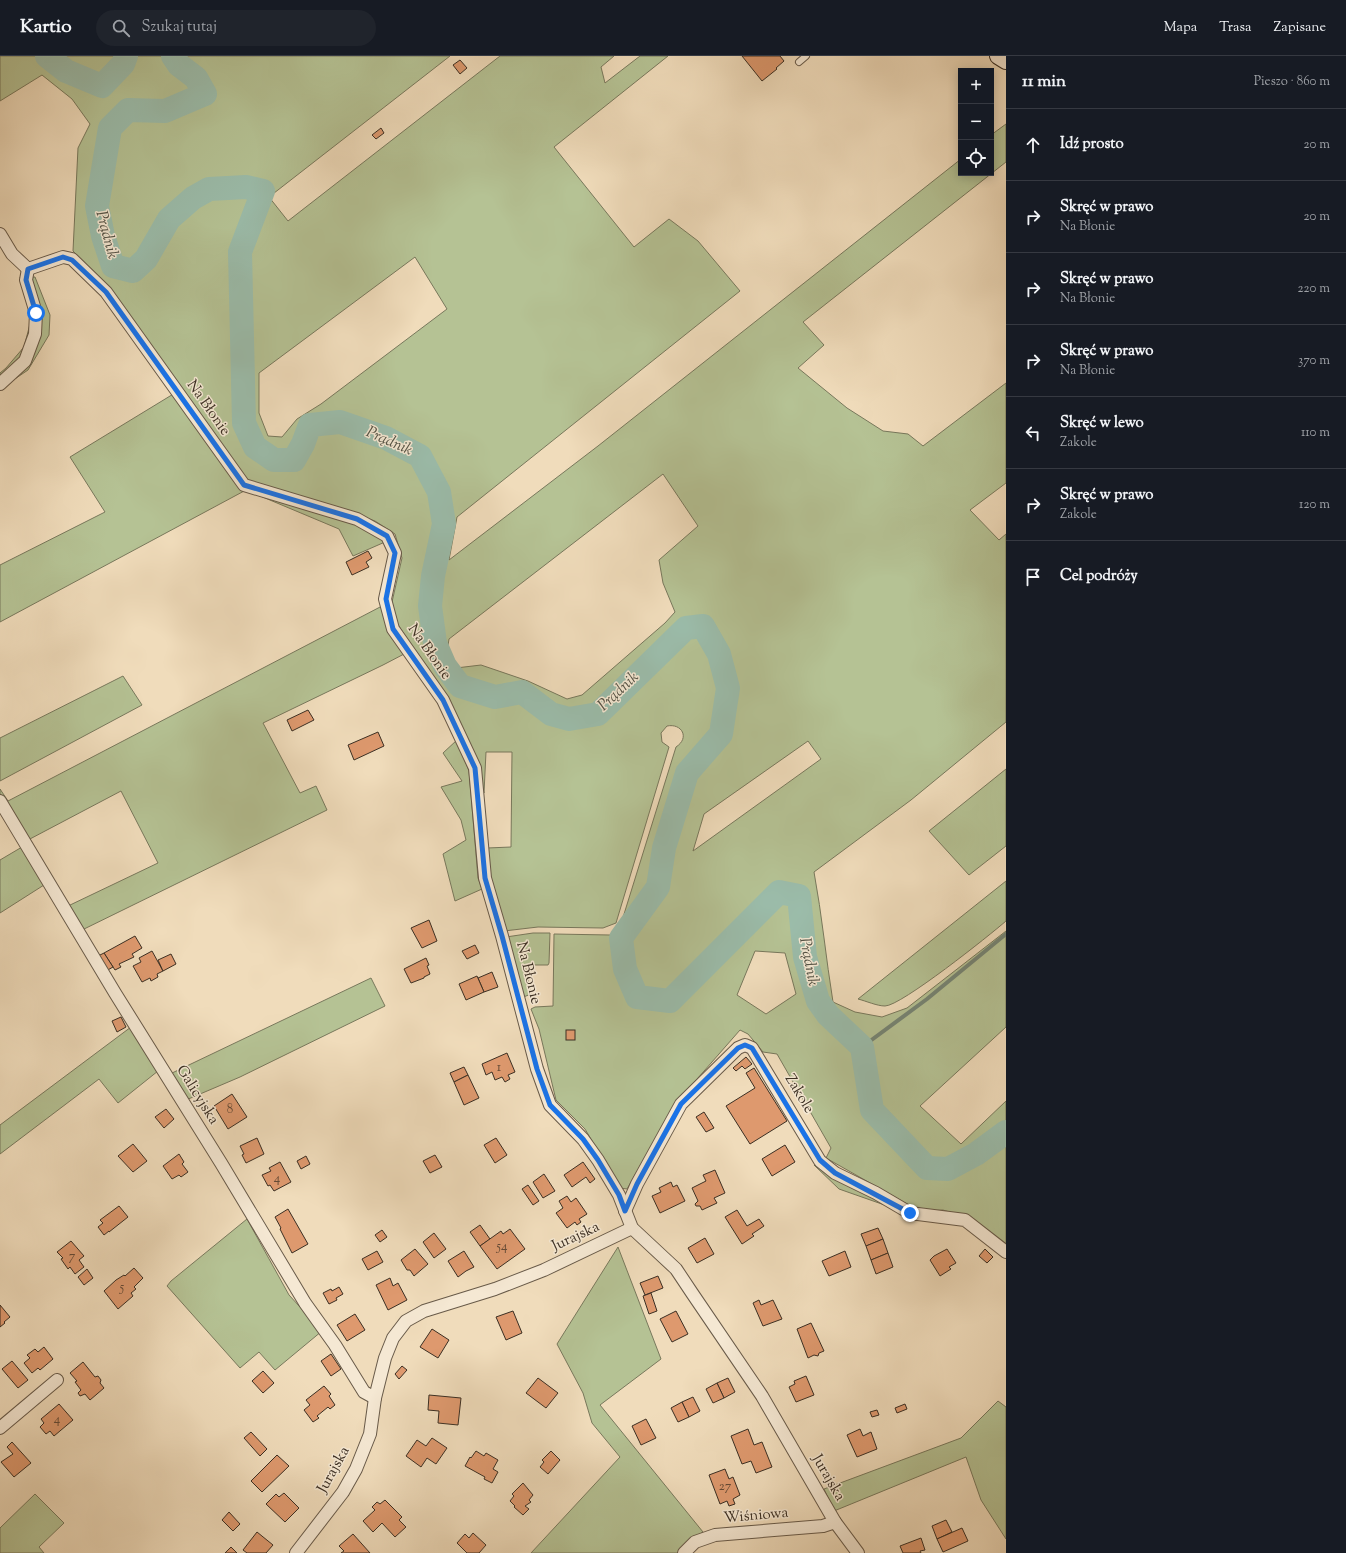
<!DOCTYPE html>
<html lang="pl">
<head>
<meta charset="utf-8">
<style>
	:root { --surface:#171b24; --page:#20242c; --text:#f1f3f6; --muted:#9ea1a6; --line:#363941 }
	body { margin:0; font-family:"Sorts Mill Goudy",serif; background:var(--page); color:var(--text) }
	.controls { position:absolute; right:12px; top:12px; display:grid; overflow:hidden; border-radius:0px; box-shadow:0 2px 10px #0003 }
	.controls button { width:36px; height:36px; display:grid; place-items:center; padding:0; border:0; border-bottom:1px solid var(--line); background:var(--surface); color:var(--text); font:20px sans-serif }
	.stop { position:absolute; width:12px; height:12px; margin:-9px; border:3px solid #1a73e8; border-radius:50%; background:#fff }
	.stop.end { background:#1a73e8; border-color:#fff; box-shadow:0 1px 4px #0008 }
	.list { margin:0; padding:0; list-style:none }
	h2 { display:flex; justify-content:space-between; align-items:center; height:52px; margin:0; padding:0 16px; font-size:17px }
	h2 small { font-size:13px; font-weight:400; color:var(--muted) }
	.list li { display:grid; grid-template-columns:26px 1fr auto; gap:12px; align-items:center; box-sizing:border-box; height:72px; padding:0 16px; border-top:1px solid var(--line) }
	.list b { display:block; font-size:15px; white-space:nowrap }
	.list p { margin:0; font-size:13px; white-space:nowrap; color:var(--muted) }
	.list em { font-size:13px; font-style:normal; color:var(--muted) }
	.icon { flex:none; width:22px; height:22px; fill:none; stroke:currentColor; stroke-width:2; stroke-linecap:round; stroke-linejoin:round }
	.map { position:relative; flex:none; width:1006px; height:1497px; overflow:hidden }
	header { display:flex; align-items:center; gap:24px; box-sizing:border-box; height:56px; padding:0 20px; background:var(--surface); border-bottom:1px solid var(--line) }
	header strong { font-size:19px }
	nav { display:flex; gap:22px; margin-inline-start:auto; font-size:14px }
	.search { width:280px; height:36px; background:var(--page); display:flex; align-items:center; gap:10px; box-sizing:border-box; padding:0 14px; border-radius:22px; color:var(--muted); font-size:15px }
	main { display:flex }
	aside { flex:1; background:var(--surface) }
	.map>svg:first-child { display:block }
</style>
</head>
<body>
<header>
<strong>Kartio</strong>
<div class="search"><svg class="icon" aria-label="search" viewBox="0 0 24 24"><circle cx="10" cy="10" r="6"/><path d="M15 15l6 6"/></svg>Szukaj tutaj</div>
<nav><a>Mapa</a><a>Trasa</a><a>Zapisane</a></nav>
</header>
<main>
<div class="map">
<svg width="1006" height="1497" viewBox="0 0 1006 1497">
	<rect width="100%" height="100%" fill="#f0dcbb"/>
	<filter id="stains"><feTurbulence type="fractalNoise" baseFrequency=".005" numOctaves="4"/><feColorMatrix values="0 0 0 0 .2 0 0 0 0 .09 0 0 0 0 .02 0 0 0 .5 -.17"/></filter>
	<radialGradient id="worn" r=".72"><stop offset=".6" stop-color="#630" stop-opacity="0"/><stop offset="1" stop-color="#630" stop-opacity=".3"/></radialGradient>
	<g fill="#b5c294" stroke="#78785c" fill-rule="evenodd">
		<path d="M0 0H450L269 141 288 165 500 0H614L601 11 605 27 640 0H668L554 91 634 191 669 163 698 185 740 235 457 461 449 504 598 390 961 103V117H991V79L1006 68V106L803 266 824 289 798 312 847 352 883 375 908 378 923 390 1006 327V427L970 454 999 484 1006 478V666L911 744 814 816C822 859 826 903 833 946L855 956 882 961 907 952 1006 875V971L920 1050 961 1088 1006 1045V1190L969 1162 943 1154 928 1155 909 1149 826 1102 831 1092 777 998 763 996 748 978 740 974 676 1047 627 1133 620 1132 585 1073 556 1044 539 973 531 953 535 951 553 950 554 878 610 879 620 871 676 691C690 682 682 667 667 670L661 677 662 686 669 691 616 867 603 872 538 871 504 875 490 819 487 792 511 791 512 696H486L484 737 473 696 428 616 397 567 392 546 402 502 395 478 375 465 356 458 248 426 108 231 73 195 78 92 90 68 72 43 42 19 0 45ZM415 201 447 253 321 348 297 363 282 381 268 380 259 357V317ZM663 418 698 470 659 504 663 527 675 556 665 567 582 639 567 643 528 625 481 609 456 612 447 596 449 583ZM808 685 821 703 693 795 704 758ZM755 895 785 897 796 938 766 958 737 939Z"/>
		<path d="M20 221H35L50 259 49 279 28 314 0 333V317L6 312 24 291 30 268 28 246Z"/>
		<path d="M175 337 234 423 355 466 385 486 353 500 339 473 246 434 0 566V509L105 456 70 401Z"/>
		<path d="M382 550 406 597 383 609 263 667 300 737 316 730 327 754 80 875 68 850 158 807 121 735 28 784 44 829 0 857V804L22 791 0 751V733L8 745Z"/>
		<path d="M123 620 142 649 0 725V682Z"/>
		<path d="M457 684 469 715 478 822 482 833 455 845 443 798 466 784 461 764 441 731 462 725 443 697Z"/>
		<path d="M1006 713V790L969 819 929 775Z"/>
		<path d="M1006 825V865C990 879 901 950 885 950 877 950 866 945 858 943Z"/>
		<path d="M533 877H550L549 907 548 909H525L531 938 521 942 506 881Z"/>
		<path d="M371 922 385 950 240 1021 186 1044 170 1018Z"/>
		<path d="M131 971 158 1015 118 1047 99 1023 0 1098V1069Z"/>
		<path d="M814 1109 842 1126 896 1153 839 1133Z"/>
		<path d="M247 1163 289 1239 322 1275 275 1314 259 1296 240 1312 167 1230 171 1225Z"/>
		<path d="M618 1191 661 1303 600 1349 703 1476 691 1484 677 1497H531L620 1401 592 1367 583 1337 557 1288Z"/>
		<path d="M998 1345 1006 1351V1483L981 1444 966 1401 834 1455 824 1433 961 1382Z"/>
		<path d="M35 1438 64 1467 39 1491 44 1497H0V1472Z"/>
	</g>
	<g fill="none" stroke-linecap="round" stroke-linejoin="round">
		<path stroke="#758474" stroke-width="4" d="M862 991 927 943 1006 878"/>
		<g stroke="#9bbcaa" stroke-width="24">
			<path d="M47 0 66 15 102 30 123 8 126 0"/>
			<path d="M173 0 179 9 196 22 205 38 165 55 128 54 110 72 97 150 103 180 113 210 133 215 146 203 169 163 193 142 209 133 246 131 263 135 240 196 244 367 255 391 274 404H294L303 388 310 369 340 366 386 382 420 400 439 436 444 468 433 520 430 550 435 587 445 610 460 630 495 641 522 636 551 658 569 663 598 658 686 572 703 570 719 598 728 632 721 678 687 717 664 792 658 831 621 882 625 913 637 941 670 945 779 836 799 840 805 901 818 945 828 959 862 991 872 1054 927 1112 948 1113 976 1098 1006 1076"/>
		</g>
	</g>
	<g fill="#de996e" stroke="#3b2f23">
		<path d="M742 0H780L784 5 776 12 777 13 762 25Z"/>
		<path d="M460 4 467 12 460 18 453 9Z"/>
		<path d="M381 72 384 77 376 83 372 79Z"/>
		<path d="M368 495 372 502 366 506 369 511 352 519 346 506Z"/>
		<path d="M308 654 314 664 292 675 287 664Z"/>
		<path d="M378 676 384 690 354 704 348 689Z"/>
		<path d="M429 864 437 885 422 892 411 872Z"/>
		<path d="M135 880 142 892 132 898 134 901 119 908 121 911 115 914 104 897Z"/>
		<path d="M475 889 479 897 467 903 462 895Z"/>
		<path d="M152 895 163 915 157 918 158 921 151 925 150 922 142 926 133 910 141 906 139 902Z"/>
		<path d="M104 897 113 911 106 915 98 900Z"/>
		<path d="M171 898 176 908 163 915 158 904Z"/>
		<path d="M426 902 429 909 427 910 430 918 424 921V922L411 927 404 913Z"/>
		<path d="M492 916 498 931 484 936 478 922Z"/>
		<path d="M477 920 484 936 466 944 459 928Z"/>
		<path d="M121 961 126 971 117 976 112 965Z"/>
		<rect x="566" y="974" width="9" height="10"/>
		<path d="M507 997 515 1016 508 1019 510 1023 505 1026 502 1021 495 1024 492 1016 486 1019 482 1008Z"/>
		<path d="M746 1001 752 1008 745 1013 742 1010 736 1015 733 1012Z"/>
		<path d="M464 1011 468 1019 454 1026 450 1017Z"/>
		<path d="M754 1012 787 1065 750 1088 726 1050 755 1032 746 1017Z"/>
		<path d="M468 1019 479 1042 464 1049 454 1026Z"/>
		<path d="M232 1038 247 1061 228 1073 214 1050Z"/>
		<path d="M166 1053 174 1063 164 1072 155 1061Z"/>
		<path d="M704 1056 714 1072 706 1076 696 1061Z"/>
		<path d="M257 1082 264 1098 246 1107 242 1099 244 1098 240 1090Z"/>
		<path d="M496 1082 507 1099 495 1107 484 1089Z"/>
		<path d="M133 1088 147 1105 133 1116 118 1100Z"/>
		<path d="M785 1089 795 1106 772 1120 762 1103Z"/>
		<path d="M179 1098 184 1106 182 1108 188 1116 181 1121 179 1119 172 1123 163 1110Z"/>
		<path d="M435 1099 442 1111 430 1117 423 1105Z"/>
		<path d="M306 1100 310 1108 301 1113 297 1105Z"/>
		<path d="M280 1106 291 1126 274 1135 270 1129 268 1130 262 1119 271 1115 269 1112Z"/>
		<path d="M583 1106 595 1123 590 1127 586 1121 572 1131 564 1119Z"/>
		<path d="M715 1114 725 1137 714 1142 717 1147 702 1154 700 1150H696L695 1148 698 1145 692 1132 706 1125 703 1119Z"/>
		<path d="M544 1118 555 1135 543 1142 533 1126Z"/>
		<path d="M671 1126 673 1131 677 1129 685 1145 660 1157 652 1140 661 1136 659 1132Z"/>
		<path d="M528 1129 539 1145 533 1149 522 1133Z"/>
		<path d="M567 1140 571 1146 576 1142 587 1158 579 1163 581 1166 577 1169 575 1166 567 1172 556 1157 563 1152 559 1145Z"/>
		<path d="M119 1150 128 1161 109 1176V1175L104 1179 98 1171 103 1167 100 1164Z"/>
		<path d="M288 1153 308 1188 292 1197 280 1173 281 1172 275 1161Z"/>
		<path d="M737 1154 747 1170 759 1163 764 1170 752 1178 754 1180 742 1188 725 1161Z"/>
		<path d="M480 1169 490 1183 480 1190 470 1176Z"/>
		<path d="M878 1172 883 1183 866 1190 861 1178Z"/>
		<path d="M510 1173 525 1193 497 1213 480 1190 501 1175 503 1178Z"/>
		<path d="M382 1174 387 1181 380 1186 375 1179Z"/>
		<path d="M434 1177 446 1193 434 1202 423 1186Z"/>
		<path d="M705 1182 714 1198 697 1207 688 1192Z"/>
		<path d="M883 1183 888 1197 871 1204 866 1190Z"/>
		<path d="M71 1185 84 1200 79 1204 84 1211 75 1218 70 1211 68 1213 61 1203 63 1202 57 1196Z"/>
		<path d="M415 1193 428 1208 414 1220 410 1214H407L401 1204Z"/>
		<path d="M947 1193 956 1207 949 1211 951 1213 940 1220 930 1204 934 1200Z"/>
		<path d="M985 1193 993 1201 987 1207 979 1200Z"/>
		<path d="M377 1195 383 1206 368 1214 362 1203Z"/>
		<path d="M464 1195 474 1211 466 1215 458 1221 448 1205Z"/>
		<path d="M845 1195 851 1211 829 1220 822 1205Z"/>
		<path d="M888 1197 893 1211 876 1218 871 1204Z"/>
		<path d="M134 1212 143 1222 134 1231 136 1233 131 1237 133 1240 118 1253 104 1235 116 1224 124 1219 125 1220Z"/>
		<path d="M87 1213 93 1222 84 1229 78 1221Z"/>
		<path d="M658 1220 663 1232 645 1239 640 1227Z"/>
		<path d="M390 1222 393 1230 398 1227 407 1244 388 1254 376 1229Z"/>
		<path d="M339 1231 343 1238 336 1242 337 1244 329 1248 323 1237 331 1233 332 1235Z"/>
		<path d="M651 1237 657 1255 649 1258 643 1240Z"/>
		<path d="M759 1244 761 1249 773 1244 782 1263 763 1270 753 1247Z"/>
		<path d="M0 1249 10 1261 4 1266 5 1267 0 1271Z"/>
		<path d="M513 1255 522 1277 506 1284 496 1261Z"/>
		<path d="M676 1255 688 1278 672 1286 660 1263Z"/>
		<path d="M355 1258 365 1274 347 1285 337 1269Z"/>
		<path d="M811 1267 824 1295 819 1297 818 1300 814 1299 808 1302 797 1273Z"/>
		<path d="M432 1273 449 1284 438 1302 420 1291Z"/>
		<path d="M44 1291 53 1303 40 1314 38 1312 32 1317 24 1307 30 1302 27 1299 35 1293 38 1296Z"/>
		<path d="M331 1298 341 1313 331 1320 321 1305Z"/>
		<path d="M12 1305 28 1324 18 1332 2 1313Z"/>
		<path d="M83 1306 95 1321 98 1320 101 1324 100 1327 104 1332 90 1344 85 1338 80 1340 78 1337 81 1334 75 1326 77 1325 70 1317Z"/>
		<path d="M402 1310 407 1314 399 1323 395 1318Z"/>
		<path d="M263 1315 274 1327 263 1337 252 1325Z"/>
		<path d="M806 1320 814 1339 796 1346 789 1331 795 1328 794 1325Z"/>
		<path d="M538 1322 558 1337 546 1352 526 1337Z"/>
		<path d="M728 1322 735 1336 724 1342 717 1327Z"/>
		<path d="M717 1327 724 1342 713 1347 706 1333Z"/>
		<path d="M324 1330 331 1338 329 1340 335 1349 330 1353 328 1351 317 1360 319 1362 313 1366 304 1354 310 1349 306 1344Z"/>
		<path d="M429 1339 461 1342 458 1369 438 1367 439 1355 428 1354Z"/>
		<path d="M693 1341 700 1355 689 1361 682 1346Z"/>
		<path d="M682 1346 689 1361 678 1366 671 1352Z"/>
		<path d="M59 1348 73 1364 54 1380 50 1375 46 1378 40 1371 44 1367 41 1363Z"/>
		<path d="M905 1348 907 1353 897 1357 895 1352Z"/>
		<path d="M877 1354 879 1359 872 1361 870 1356Z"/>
		<path d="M646 1363 656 1382 641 1389 632 1370Z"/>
		<path d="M748 1373 754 1389 762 1386 772 1411 756 1417 751 1405 742 1408 731 1380Z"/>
		<path d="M860 1373 863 1380 871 1376 877 1393 857 1401 847 1379Z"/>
		<path d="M251 1376 267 1393 260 1400 244 1382Z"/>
		<path d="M432 1382 447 1392 436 1408 427 1402 421 1411 406 1400 417 1384 426 1390Z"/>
		<path d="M12 1386 31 1407 14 1421 1 1406 13 1398 7 1391Z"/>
		<path d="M476 1395 484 1400 486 1397 498 1404 493 1413 498 1416 492 1427 484 1423 485 1421 465 1410 470 1401 471 1402Z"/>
		<path d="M551 1395 560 1404 548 1418 540 1411 544 1406 542 1404Z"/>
		<path d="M277 1399 289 1410 262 1436 251 1425Z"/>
		<path d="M725 1413 729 1423 733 1421 740 1439 733 1443 735 1448 729 1450 727 1445 720 1448 709 1419Z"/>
		<path d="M523 1427 533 1439 529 1444 531 1446 525 1450 529 1453 523 1459 514 1451 515 1450 510 1445 514 1440 512 1438Z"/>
		<path d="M284 1437 299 1452 285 1466 266 1448 276 1438 279 1441Z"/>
		<path d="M385 1444 402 1461 399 1464 406 1471 395 1481 382 1467 373 1476 363 1465 375 1454 372 1451 377 1446 380 1448Z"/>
		<path d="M229 1456 240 1468 233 1475 222 1464Z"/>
		<path d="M946 1464 952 1476 937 1483 932 1470Z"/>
		<path d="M962 1472 968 1485 943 1496 937 1483Z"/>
		<path d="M257 1476 273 1489 266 1497H247L243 1494Z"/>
		<path d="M473 1477 486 1489 479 1497H467L457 1487 465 1478 469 1482Z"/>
		<path d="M353 1478 370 1497H341L344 1495 339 1490Z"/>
		<path d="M921 1482 925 1494 920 1495 921 1497H903L900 1490Z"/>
		<path d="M231 1491 237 1497H225Z"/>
	</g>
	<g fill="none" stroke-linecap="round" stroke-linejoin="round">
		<g stroke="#685a49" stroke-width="8">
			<path id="lane" d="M799 6 806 0"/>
		</g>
		<g stroke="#685a49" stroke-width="14">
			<g id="street">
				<path d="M0 178 12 198 28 213"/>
				<path d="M28 213 63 201 72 203 106 236 244 429 357 463 387 480 395 497 385 543 393 573 443 644 475 712 485 822 502 880 537 1013 550 1049 583 1083 598 1104 619 1139 632 1172 676 1213 692 1237 762 1340 835 1466 858 1497"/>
				<path d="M0 328 25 305 35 278 36 257 26 224 28 213"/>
				<path d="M0 745 115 937 221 1107 305 1247 335 1289 364 1336 375 1342"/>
				<path d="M625 1155 637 1128 681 1048 738 992 745 989 752 992 820 1105 835 1117 876 1137 910 1157 965 1164 1006 1196"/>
				<path d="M0 1372 57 1324"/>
				<path d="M296 1497 343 1436 356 1413 370 1378 375 1342 385 1302 393 1282 406 1265 424 1255 495 1233 544 1214 632 1172"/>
				<path d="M684 1497 695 1486 715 1479 823 1470 835 1466"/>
			</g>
		</g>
		<g stroke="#3b2f23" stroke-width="18">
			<path id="secondary" d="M998 0 1006 5"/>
		</g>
		<use href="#lane" stroke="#f5e8d3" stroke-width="6"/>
		<use href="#street" stroke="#f5e8d3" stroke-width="12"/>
		<use href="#secondary" stroke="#f5e8d3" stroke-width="16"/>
	</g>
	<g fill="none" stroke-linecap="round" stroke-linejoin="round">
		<path stroke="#1a73e8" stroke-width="5" d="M36 257 26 224 28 213 63 201 72 204 106 236 244 429 357 463 387 480 395 497 386 543 393 573 443 644 475 712 485 822 502 880 537 1013 550 1049 583 1083 598 1104 619 1139 625 1155 637 1128 681 1048 738 992 745 989 752 992 820 1104 835 1117 910 1157"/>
	</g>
	<g text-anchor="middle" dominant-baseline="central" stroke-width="3" stroke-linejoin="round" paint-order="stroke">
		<g font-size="13" fill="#644a36">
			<text x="499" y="1012">1</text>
			<text x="230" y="1054">8</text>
			<text x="277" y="1123">4</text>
			<text x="502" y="1191">54</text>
			<text x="72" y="1201">7</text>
			<text x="122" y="1232">5</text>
			<text x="57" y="1364">4</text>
			<text x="725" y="1431">27</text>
		</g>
		<g font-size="15" fill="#3b2f23" stroke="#f5e8d3">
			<text transform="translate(208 352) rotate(55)">Na Błonie</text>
			<text transform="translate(429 596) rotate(55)">Na Błonie</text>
			<text transform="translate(528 917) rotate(76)">Na Błonie</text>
			<text transform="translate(799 1038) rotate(59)">Zakole</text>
			<text transform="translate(197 1039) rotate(58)">Galicyjska</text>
			<text transform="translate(576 1181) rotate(-25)">Jurajska</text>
			<text transform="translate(334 1414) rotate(-61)">Jurajska</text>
			<text transform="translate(828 1422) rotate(60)">Jurajska</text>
			<text transform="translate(756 1460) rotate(-5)">Wiśniowa</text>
		</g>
		<g font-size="16" font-style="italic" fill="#535245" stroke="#f5e8d3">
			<text transform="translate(106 179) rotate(75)">Prądnik</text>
			<text transform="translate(389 386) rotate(24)">Prądnik</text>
			<text transform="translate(619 636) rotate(-43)">Prądnik</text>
			<text transform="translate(808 906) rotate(79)">Prądnik</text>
		</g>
	</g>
	<rect width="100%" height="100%" filter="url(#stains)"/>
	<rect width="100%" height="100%" fill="url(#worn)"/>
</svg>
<div class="controls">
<button>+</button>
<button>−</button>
<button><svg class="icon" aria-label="locate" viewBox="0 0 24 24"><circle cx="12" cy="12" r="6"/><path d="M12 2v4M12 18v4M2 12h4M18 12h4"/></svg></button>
</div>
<div class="stop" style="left:36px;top:257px"></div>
<div class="stop end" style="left:910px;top:1157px"></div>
</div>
<aside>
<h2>11 min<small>Pieszo · 860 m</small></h2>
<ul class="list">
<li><svg class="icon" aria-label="ahead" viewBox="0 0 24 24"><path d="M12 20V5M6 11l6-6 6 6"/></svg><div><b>Idź prosto</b></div><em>20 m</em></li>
<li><svg class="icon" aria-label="right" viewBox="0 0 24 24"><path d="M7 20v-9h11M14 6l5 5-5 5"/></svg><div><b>Skręć w prawo</b><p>Na Błonie</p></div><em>20 m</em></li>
<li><svg class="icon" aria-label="right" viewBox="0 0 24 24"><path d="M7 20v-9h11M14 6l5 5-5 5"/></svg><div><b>Skręć w prawo</b><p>Na Błonie</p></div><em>220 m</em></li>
<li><svg class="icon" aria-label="right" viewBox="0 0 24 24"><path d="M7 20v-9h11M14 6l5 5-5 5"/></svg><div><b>Skręć w prawo</b><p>Na Błonie</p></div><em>370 m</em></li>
<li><svg class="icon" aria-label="left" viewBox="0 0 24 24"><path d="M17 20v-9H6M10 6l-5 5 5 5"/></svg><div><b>Skręć w lewo</b><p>Zakole</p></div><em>110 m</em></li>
<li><svg class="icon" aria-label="right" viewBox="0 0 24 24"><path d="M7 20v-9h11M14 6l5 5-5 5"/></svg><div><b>Skręć w prawo</b><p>Zakole</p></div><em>120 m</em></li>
<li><svg class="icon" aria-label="arrive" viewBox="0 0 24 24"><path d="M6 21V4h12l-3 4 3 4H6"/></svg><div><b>Cel podróży</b></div></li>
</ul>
</aside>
</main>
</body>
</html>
